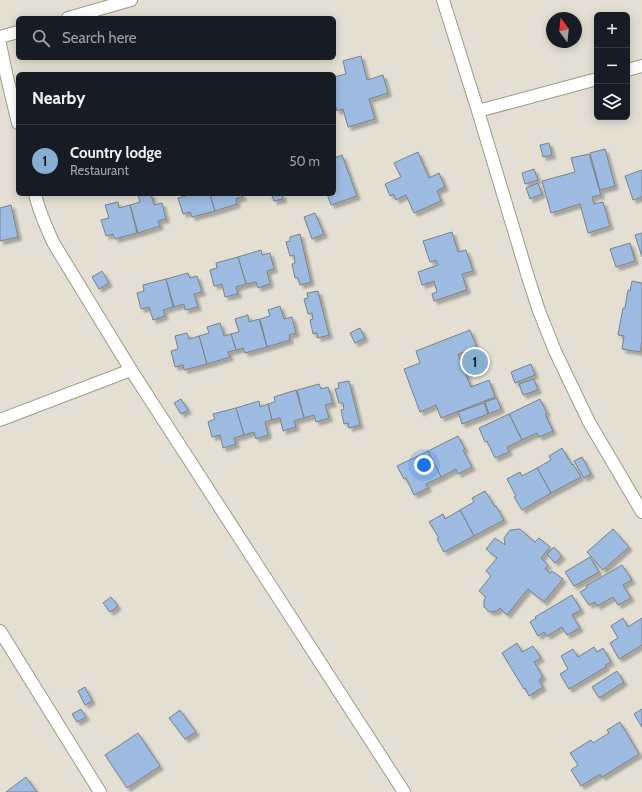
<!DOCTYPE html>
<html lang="en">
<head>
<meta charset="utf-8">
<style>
	:root { --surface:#171b24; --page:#20242c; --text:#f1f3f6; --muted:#9ea1a6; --line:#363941; --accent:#87aed3 }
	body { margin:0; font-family:Cabin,sans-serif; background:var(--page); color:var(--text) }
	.controls { position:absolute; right:12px; top:12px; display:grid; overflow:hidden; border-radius:6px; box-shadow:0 2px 10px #0003 }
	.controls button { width:36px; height:36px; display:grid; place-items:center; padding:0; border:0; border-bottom:1px solid var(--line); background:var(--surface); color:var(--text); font:20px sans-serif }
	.compass { position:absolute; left:546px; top:12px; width:36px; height:36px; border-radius:50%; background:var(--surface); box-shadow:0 2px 10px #0003; rotate:345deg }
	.you { position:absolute; left:424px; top:465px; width:14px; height:14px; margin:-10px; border:3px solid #fff; border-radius:50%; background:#1a73e8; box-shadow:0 0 0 6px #1a73e833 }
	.badge { display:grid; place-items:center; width:26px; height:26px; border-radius:50%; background:var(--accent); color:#111; font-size:13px; font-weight:700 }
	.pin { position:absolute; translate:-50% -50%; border:2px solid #fff; box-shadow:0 1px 4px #0006 }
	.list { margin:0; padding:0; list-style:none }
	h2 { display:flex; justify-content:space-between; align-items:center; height:52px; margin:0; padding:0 16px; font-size:17px }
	h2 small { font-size:13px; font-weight:400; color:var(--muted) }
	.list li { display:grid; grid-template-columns:26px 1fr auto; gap:12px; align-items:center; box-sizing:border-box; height:72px; padding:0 16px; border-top:1px solid var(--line) }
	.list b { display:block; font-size:15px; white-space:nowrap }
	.list p { margin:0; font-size:13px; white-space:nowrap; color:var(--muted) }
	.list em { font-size:13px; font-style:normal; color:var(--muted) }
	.icon { flex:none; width:22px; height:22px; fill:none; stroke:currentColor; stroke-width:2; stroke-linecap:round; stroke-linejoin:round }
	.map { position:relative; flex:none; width:642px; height:792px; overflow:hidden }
	.search { position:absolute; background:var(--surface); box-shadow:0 2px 10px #0003; left:16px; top:16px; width:320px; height:44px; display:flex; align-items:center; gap:10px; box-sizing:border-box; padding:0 14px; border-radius:6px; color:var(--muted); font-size:15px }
	.panel { position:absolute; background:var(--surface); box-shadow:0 2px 10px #0003; left:16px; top:72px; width:320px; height:124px; border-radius:6px }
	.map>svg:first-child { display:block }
</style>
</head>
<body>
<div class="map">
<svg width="642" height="792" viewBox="0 0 642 792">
	<defs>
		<filter id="shadow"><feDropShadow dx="3.5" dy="3.5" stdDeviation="1" flood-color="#0004"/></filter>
	</defs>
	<rect width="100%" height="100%" fill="#e3dfd3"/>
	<g fill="#9ebce1" stroke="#798189" filter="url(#shadow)">
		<path d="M361 56 367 80 383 75 388 93 369 99 375 119 348 127 343 109 337 111 334 101V77L346 74 343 61Z"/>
		<path d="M549 143 552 155 543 157 540 145Z"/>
		<path d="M605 149 615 186 600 190 590 153Z"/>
		<path d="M418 152 429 178 439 173 445 187 437 191 441 201 414 213 406 195 396 200 394 194 390 196 385 184 401 177 394 163Z"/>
		<path d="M589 154 601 195 592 197 594 204 603 202 610 226 588 233 580 204 551 213 542 181 575 172 571 158Z"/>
		<path d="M342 155 357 196 331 205 327 194H334V158Z"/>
		<path d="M534 169 538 180 525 184 522 173Z"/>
		<path d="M642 170V197L633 200 625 176Z"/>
		<path d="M538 183 542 194 530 199 526 188Z"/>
		<path d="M144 194H151L154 205 162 203 166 219 158 221 160 226 138 233 130 205 140 202 138 196Z"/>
		<path d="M185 194H210L215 211 192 217 190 212 183 214 178 198 186 196Z"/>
		<path d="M210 194H242L243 197 236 199 237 204 215 211Z"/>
		<path d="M268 194H282L283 199 274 201 272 195H269Z"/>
		<path d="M118 202 119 208 130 205 137 233 115 239 113 234 106 236 101 220 109 218 105 205Z"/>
		<path d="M11 205 18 237 0 241V208Z"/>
		<path d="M315 213 324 234 312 239 304 217Z"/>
		<path d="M452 232 458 252 466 250 473 271 462 274 467 290 434 301 432 294 437 292 434 281 422 285 418 272 438 265 436 260 430 262 423 241Z"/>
		<path d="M642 233V257L635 235Z"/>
		<path d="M300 234 311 282 300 285 298 278H295L292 264 295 263 294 255 290 256 286 242 290 241V237Z"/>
		<path d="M630 243 635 261 616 267 610 249Z"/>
		<path d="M261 250 262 255 270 253 274 269 267 271 270 284 258 288 256 282 246 284 238 257Z"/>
		<path d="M238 257 246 284 236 287 238 294 225 297 222 284 214 286 210 270 217 268 216 263Z"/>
		<path d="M102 271 109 283 99 289 92 277Z"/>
		<path d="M188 273 190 278 197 276 202 292 194 294 198 307 185 310 184 304 174 307 166 279Z"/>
		<path d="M166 279 173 307 163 310 165 316 153 320 149 307 141 309 137 293 144 291 143 285Z"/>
		<path d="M632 281 642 283V341L640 352 622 349 624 336 618 335 623 308H625L628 290 630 291Z"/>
		<path d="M318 291 329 335 318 338 317 333 313 334 310 320 313 319 312 313 308 314 304 299 308 298 307 293Z"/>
		<path d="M280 306 284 319 292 317 296 333 289 335 290 340 267 347 260 319 270 316 268 310Z"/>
		<path d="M248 315 249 322 259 319 267 347 245 353 243 348 236 350 231 334 239 332 235 319Z"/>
		<path d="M220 323 224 336 231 334 236 350 228 352 230 357 207 364 199 336 209 333 207 327Z"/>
		<path d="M360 328 365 338 355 343 350 333Z"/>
		<path d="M470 330 477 348 458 354 471 387 489 380 495 397 441 418 436 405 420 412 404 369 420 363 416 351Z"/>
		<path d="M187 333 189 339 199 336 207 364 184 370 183 365 175 367 171 351 178 349 175 336Z"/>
		<path d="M531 364 535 375 515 383 511 372Z"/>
		<path d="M534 379 538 390 523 395 519 384Z"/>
		<path d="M349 381 360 425 349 428 348 423 344 424 341 410 344 409 343 403H339L335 389 339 388 338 383Z"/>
		<path d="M319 384 321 389 328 387 333 403 325 405 329 418 316 422 314 415 304 418 297 390Z"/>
		<path d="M296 390 304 418 294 421 296 427 283 431 280 418 272 420 268 404 275 402 274 397Z"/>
		<path d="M497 398 501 409 489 414 485 402Z"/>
		<path d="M181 399 188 410 181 414 174 403Z"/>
		<path d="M540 399 547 413 545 414 553 431 539 437 537 433 522 440 509 414Z"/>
		<path d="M259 401 260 407 268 404 272 420 265 422 268 435 256 439 254 432 244 435 236 408Z"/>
		<path d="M484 403 488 414 462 424 458 412Z"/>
		<path d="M236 408 244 435 234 438 236 444 223 448 220 435 212 437 208 422 215 419 213 414Z"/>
		<path d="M509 414 522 440 507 447 509 452 495 458 487 441 485 442 479 428Z"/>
		<path d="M458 436 465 449 463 450 472 467 458 474 456 469 441 477 428 451Z"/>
		<path d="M562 448 572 465 573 464 581 477 551 493 537 468 551 460 549 456Z"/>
		<path d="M428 451 441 477 426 484 428 488 414 495 406 478 404 479 397 466Z"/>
		<path d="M582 457 591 474 584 478 574 461Z"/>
		<path d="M537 468 551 493 522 510 514 497 516 496 507 479 520 472 522 476Z"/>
		<path d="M485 491 495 507 496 506 504 520 474 536 460 510 474 502 472 498Z"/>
		<path d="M460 510 474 536 444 552 437 539 439 538 429 522 443 514 445 519Z"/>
		<path d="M520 529 535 542 539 538 550 547 541 558 548 565 545 569 550 573 552 571 563 579 544 602 528 589 507 615 500 608 497 611 490 612 484 607V600L486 597 479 591 491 576 486 571 497 558 486 549 495 538 505 545 504 538 510 530Z"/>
		<path d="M613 529 629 547 603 570 587 552Z"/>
		<path d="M554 547 562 556 555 563 547 554Z"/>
		<path d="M590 557 599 572 574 586 565 572Z"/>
		<path d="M622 565 632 580 623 585 631 598 618 605 613 597 597 606 595 602 589 605 580 592 587 588 586 586Z"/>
		<path d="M572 595 581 610 572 615 580 628 567 635 562 627 547 636 544 632 538 636 530 622 536 618 535 617Z"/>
		<path d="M111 597 118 606 110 612 103 603Z"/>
		<path d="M623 618 628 627 642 618V645L619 659 610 643 618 638 611 626Z"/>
		<path d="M517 643 522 652 533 646 541 658 534 662 543 677 539 680 543 687 529 696 525 688 524 689 502 653Z"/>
		<path d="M594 647 597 652 603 648 611 662 605 665 606 667 569 689 560 674 568 669 561 656 573 649 578 657Z"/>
		<path d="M617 671 624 682 599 698 592 687Z"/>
		<path d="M85 687 92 701 85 705 78 691Z"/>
		<path d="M81 709 86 717 77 722 72 714Z"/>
		<path d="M642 709V727L634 714Z"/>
		<path d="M180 710 196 732 185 739 169 718Z"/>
		<path d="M620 722 639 754 602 777 600 774 581 786 571 770 578 765 570 753 591 740 593 743 609 733 607 730Z"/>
		<path d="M138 733 160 766 127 788 105 755Z"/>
		<path d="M26 777 37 792H6Z"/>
	</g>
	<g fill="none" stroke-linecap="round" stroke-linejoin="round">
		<g stroke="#9d998e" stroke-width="14">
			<g id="street">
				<path d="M443 0 478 111 528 277 539 311 555 351 589 422 642 512"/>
				<path d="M68 18 131 0"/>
				<path d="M0 37 18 32"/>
				<path d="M0 44 6 73 18 123"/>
				<path d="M627 70 642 66"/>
				<path d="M478 111 597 79"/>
				<path d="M35 194C39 211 46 227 54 244L131 370 404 792"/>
				<path d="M0 420 131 370"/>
				<path d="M0 631 100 792"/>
			</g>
		</g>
		<use href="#street" stroke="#fff" stroke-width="12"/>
	</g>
</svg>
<div class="controls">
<button>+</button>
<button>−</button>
<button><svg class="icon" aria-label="layers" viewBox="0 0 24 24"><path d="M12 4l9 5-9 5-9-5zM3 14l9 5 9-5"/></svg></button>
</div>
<svg class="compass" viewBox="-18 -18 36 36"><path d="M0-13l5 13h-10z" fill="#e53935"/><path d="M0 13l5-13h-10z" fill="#9ea1a6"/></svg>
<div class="you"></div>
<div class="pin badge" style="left:475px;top:362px">1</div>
<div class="search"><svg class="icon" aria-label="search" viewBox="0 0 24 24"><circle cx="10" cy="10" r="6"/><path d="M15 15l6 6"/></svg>Search here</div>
<section class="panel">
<h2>Nearby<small></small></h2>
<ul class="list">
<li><span class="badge">1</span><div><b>Country lodge</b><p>Restaurant</p></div><em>50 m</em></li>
</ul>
</section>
</div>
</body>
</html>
